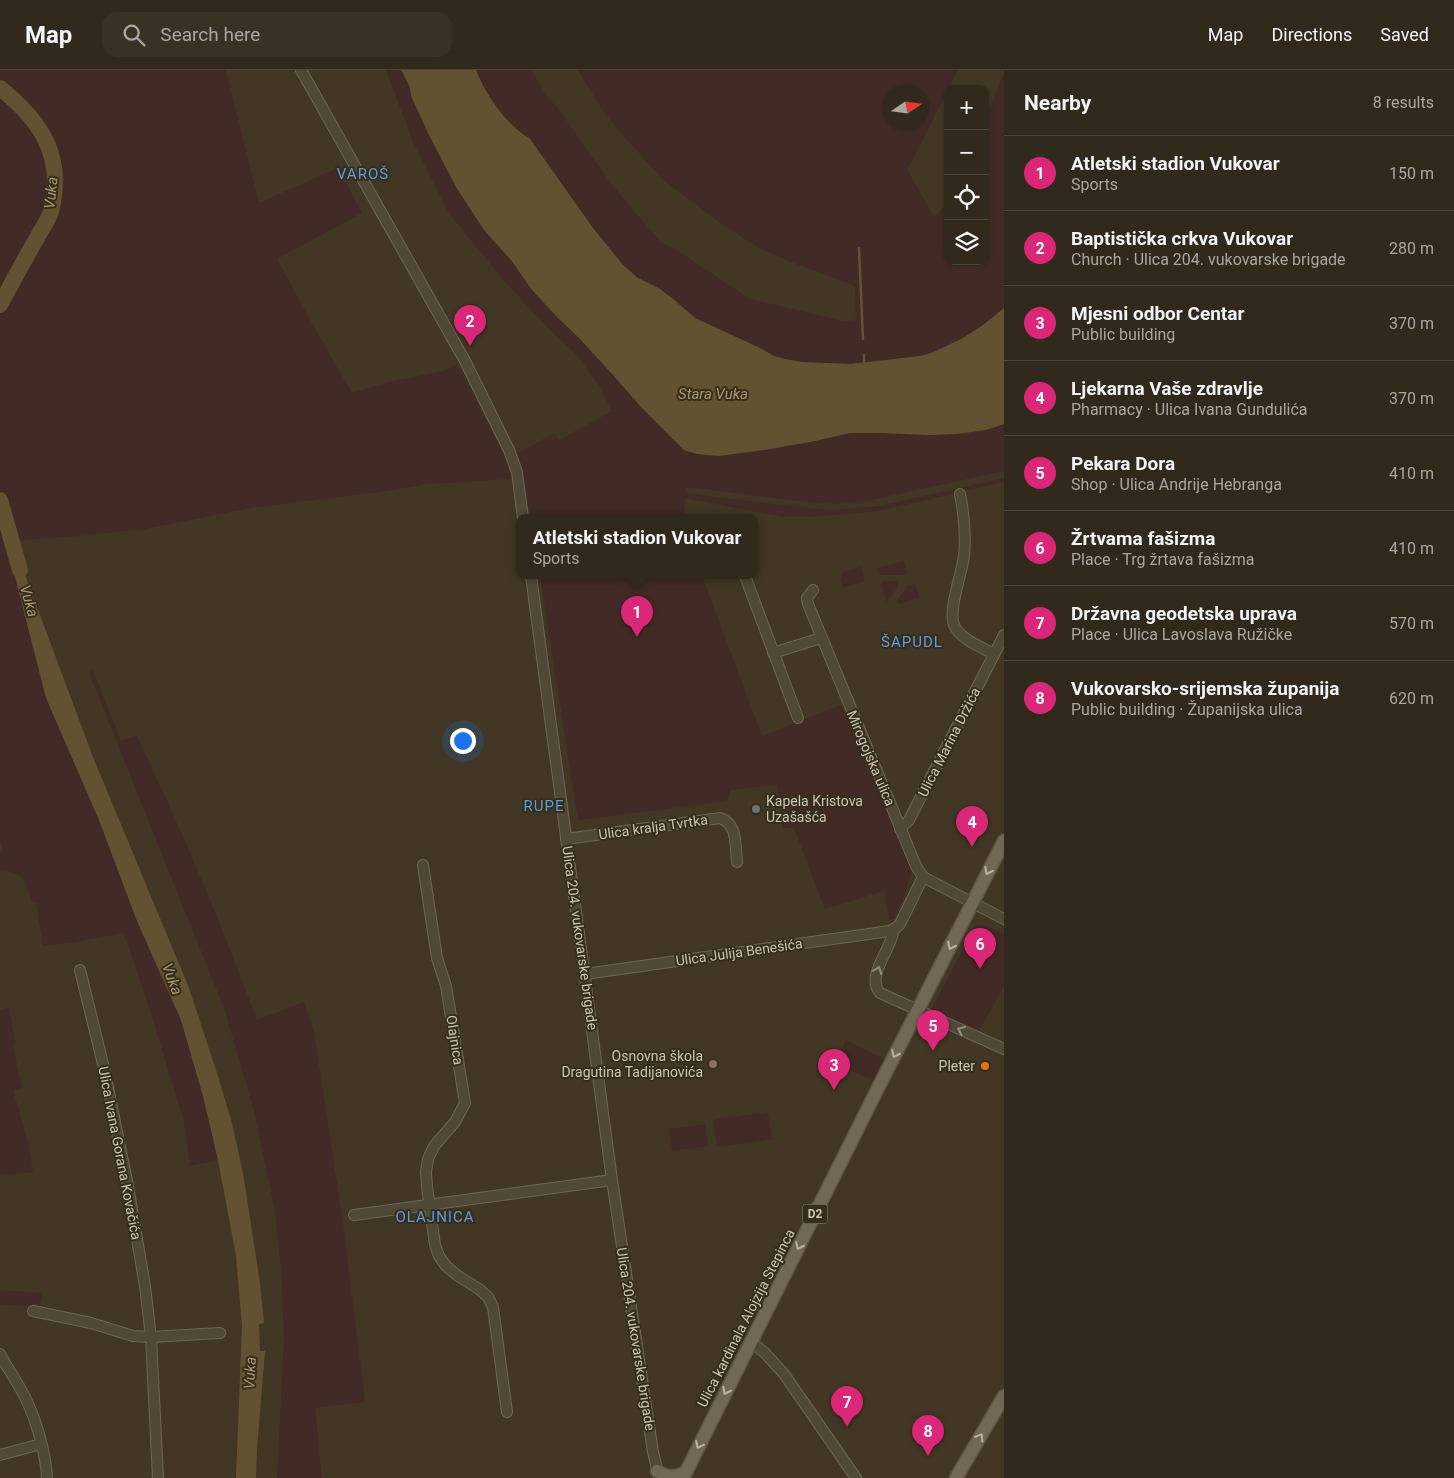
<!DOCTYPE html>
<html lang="en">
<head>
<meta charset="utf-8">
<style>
	:root { --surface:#31291b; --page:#393124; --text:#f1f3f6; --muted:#a8a6a3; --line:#4c453a; --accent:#db2777 }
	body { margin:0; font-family:Roboto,sans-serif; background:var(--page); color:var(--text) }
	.controls { position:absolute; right:15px; top:15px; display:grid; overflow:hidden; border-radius:10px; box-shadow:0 1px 4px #0004 }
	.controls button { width:45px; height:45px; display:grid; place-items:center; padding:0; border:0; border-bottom:1px solid var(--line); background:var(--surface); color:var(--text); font:25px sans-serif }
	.compass { position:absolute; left:884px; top:15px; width:45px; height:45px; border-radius:50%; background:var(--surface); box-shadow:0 1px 4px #0004; rotate:77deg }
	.you { position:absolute; left:462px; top:670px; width:18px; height:18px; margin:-12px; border:4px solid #fff; border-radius:50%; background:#1a73e8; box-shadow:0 0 0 8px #1a73e833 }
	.badge { display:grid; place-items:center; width:32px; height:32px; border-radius:50%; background:var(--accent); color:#fff; font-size:16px; font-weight:700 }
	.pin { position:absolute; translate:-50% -41px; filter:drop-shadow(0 1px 2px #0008) }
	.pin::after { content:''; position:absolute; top:26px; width:18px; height:15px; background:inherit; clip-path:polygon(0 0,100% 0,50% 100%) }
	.popup { position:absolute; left:516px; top:444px; width:242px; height:65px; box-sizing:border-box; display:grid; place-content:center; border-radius:10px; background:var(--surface); filter:drop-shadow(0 1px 4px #0005); font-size:16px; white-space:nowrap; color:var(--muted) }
	.popup b { font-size:19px; color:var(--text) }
	.popup::after { content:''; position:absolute; left:50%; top:100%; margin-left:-10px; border:10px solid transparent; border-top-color:var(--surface) }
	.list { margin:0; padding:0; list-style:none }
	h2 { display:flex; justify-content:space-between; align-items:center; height:65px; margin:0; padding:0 20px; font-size:21px }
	h2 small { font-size:16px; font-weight:400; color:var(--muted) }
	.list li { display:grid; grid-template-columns:32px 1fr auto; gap:15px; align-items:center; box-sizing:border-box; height:75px; padding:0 20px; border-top:1px solid var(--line) }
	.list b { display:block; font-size:19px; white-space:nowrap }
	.list p { margin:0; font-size:16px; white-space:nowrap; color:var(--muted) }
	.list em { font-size:16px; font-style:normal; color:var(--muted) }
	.icon { flex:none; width:28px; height:28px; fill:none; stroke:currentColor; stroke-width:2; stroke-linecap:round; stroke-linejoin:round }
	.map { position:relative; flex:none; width:1004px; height:1408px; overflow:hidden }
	header { display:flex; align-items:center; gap:30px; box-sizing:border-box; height:70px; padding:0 25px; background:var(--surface); border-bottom:1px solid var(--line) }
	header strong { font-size:24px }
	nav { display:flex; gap:28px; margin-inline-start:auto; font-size:18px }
	.search { width:350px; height:45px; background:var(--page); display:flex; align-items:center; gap:12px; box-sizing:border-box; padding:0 18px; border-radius:15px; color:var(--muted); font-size:19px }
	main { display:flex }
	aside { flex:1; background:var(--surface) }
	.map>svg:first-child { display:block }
</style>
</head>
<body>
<header>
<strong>Map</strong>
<div class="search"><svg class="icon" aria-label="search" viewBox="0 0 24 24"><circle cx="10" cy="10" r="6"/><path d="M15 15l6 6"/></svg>Search here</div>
<nav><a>Map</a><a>Directions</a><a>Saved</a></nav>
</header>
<main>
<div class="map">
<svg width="1004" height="1408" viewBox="0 0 1004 1408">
	<rect width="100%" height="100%" fill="#413724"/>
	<g fill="#422b26" fill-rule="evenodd">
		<path d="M0 0H226L259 133 338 98 362 143 277 189 314 257 352 323 389 312 444 301 457 294 503 383 508 396 511 409 428 414 381 422 256 437 145 459 80 466 48 468 13 471 15 478 14 503 99 750 137 851 181 950 203 1026 218 1090 190 1096 184 1052 154 953 127 872 123 863 75 872 43 876 36 833 32 832C25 809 25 803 0 801V785L3 780 0 770Z"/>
		<path d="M386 0H401L409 15 412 28 429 65 456 117 484 160 511 190 532 220 558 248 578 267 613 305 641 337 671 368 719 386 764 380 810 372 850 363H882L928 365 956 364 986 360 1004 354V401L871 430 840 434 814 433 687 417 686 423 807 438 832 440 879 436 1004 408V412L879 441 811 447H783L685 428 684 442 682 448H531L530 441 522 423 514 385 554 363 559 370 612 341 600 317 579 287 550 260 508 215 450 145 413 72Z"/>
		<path d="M476 0H531L547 27 557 37 612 115 661 172 678 181 750 229 843 251H856L855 216 791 192 759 178 719 152 663 110 616 57 603 41 578 0H958L907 100 934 146 941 141 948 132V191H985V49L1004 3V238L983 255 963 268 934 282 920 286 851 294 802 292 784 289 774 286 760 278 695 248 673 229 660 219 638 208 623 195 593 158 530 69C512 58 496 40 486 22 482 16 479 7 476 0ZM892 22H922V52H892Z"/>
		<path d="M904 491 907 505H879L877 498Z"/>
		<path d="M861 497 865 511 842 518 840 510 843 502Z"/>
		<path d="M540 506H702L762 666 841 635 912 800 904 827 893 849 889 850 884 821 825 839 794 758H783L777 715 730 720 727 731 578 750Z"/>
		<path d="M897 511 898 517 886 532 881 512Z"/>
		<path d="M915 514 919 528 898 534 897 530 908 516Z"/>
		<path d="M93 600 121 671 134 666 137 667C182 759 221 854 257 950L304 932 314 962 343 1153 365 1332 315 1338 322 1408H277L284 1271 282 1212 275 1141 254 1041 224 938 89 603Z"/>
		<path d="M976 855 987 856 1004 864V916L979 961 930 942Z"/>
		<path d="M9 938 15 972 13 974 22 1018 13 1020 28 1072 33 1102 0 1106V940Z"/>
		<path d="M846 970 886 990 875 1011 838 995 836 991Z"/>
		<path d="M768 1042 772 1069 717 1077 713 1050Z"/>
		<path d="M705 1054 708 1076 672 1081 669 1059Z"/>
		<path d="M0 1220 43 1223 40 1236 0 1235Z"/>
	</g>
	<g fill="#635232">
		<path d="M401 0H476C487 27 505 53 530 69L593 158 623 195 638 208 660 219 673 229 695 248 760 278 774 286 784 289 802 292 851 294 920 286 934 282 963 268 983 255 1004 238V354L986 360 956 364 928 365 882 363H850L810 372 764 380 718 386 697 384 684 380 641 337 613 305 578 267 558 248 532 220 511 190 484 160 456 117 429 65 412 28 409 15Z"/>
		<path d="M15 478 93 687 189 918 217 1003 232 1053 243 1103 260 1213 264 1253 259 1254 260 1281H265L257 1380 256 1408H236L242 1256 236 1186 218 1090 203 1026 181 950 137 851 99 750 46 628 14 503Z"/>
	</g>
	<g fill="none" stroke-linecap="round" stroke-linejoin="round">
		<g stroke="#635232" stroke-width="2.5">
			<path d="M859 178 863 269"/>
			<path d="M864 285V293"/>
		</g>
		<g stroke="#635232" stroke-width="16">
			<path d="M0 18C41 51 65 86 51 141 49 150 41 159 37 168 24 190 12 213 0 235"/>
			<path d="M0 430 20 500"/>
		</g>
		<g stroke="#6e6756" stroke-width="12">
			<g id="minor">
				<path d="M301 0 465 291 509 380 517 402 523 448"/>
				<path d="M960 424C964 444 966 466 964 486 962 503 948 540 954 555 960 569 981 577 994 584"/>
				<path d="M531 506 612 1110 653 1382 659 1407"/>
				<path d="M745 506 798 648"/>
				<path d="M813 520 807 528 808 534 916 796 923 807"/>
				<path d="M773 583 821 568"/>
				<path d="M900 759 909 750 1004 565"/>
				<path d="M566 769 720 748C738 754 735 775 737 792"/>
				<path d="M423 795 437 888 446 916 465 1033 455 1052 434 1076 428 1089 426 1102 427 1117 435 1175 439 1186 446 1196 458 1206 479 1219 488 1227 493 1237 507 1342"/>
				<path d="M894 859C892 879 865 906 880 923L1004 979"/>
				<path d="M80 900 104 998 128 1116 145 1216 151 1267 158 1408"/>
				<path d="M585 904 890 861 897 857 900 854 923 807 1004 849"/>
				<path d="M354 1145 612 1110"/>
				<path d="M33 1241 91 1253 133 1266 151 1267 220 1263"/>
				<path d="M751 1272 765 1283 784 1304 856 1408"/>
				<path d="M0 1284C6 1296 14 1307 20 1318 34 1341 46 1382 47 1408"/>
				<path d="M0 1385 41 1374"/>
			</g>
		</g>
		<g stroke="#5d5545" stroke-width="15">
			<g id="major">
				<path d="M657 1401C667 1408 675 1408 686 1402"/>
				<path d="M683 1408 878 1018 1004 771"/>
				<path d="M956 1408 1004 1326"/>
			</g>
		</g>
		<use href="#minor" stroke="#514938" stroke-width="10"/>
		<use href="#major" stroke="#716856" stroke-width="12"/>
	</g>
	<defs><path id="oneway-chevron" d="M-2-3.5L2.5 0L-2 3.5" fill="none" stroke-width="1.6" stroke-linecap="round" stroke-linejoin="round" transform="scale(1.25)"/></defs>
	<g stroke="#b9b2a2">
		<use href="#oneway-chevron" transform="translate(988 801) rotate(117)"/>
		<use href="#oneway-chevron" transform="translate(951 876) rotate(117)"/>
		<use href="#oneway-chevron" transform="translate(895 984) rotate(117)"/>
		<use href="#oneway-chevron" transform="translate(799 1176) rotate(117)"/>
		<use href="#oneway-chevron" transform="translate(726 1321) rotate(117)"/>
		<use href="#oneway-chevron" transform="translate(980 1367) rotate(-59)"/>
		<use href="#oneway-chevron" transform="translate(699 1375) rotate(116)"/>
	</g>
	<g stroke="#948d7d">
		<use href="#oneway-chevron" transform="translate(878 900) rotate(-69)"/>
		<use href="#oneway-chevron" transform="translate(961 960) rotate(-156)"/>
	</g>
	<circle fill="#6b7280" stroke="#362e1d" stroke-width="2" cx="756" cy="739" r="5"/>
	<circle fill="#8d6e63" stroke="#362e1d" stroke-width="2" cx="713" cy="994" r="5"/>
	<circle fill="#e8710a" stroke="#362e1d" stroke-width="2" cx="985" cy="996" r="5"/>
	<g text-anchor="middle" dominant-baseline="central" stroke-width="4" stroke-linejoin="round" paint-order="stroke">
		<rect fill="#362e1d" stroke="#9e9787" stroke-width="1" x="802.5" y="1134.5" width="25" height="19" rx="4"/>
		<g font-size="12" font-weight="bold" fill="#cbc4b5">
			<text x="815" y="1144">D2</text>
		</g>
		<g font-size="14" fill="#cbc4b5" stroke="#362e1d">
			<text transform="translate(949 672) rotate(-63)">Ulica Marina Držića</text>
			<text transform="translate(871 688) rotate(67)">Mirogojska ulica</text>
			<text transform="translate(653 757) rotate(-8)">Ulica kralja Tvrtka</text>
			<text transform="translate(580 868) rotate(82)">Ulica 204. vukovarske brigade</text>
			<text transform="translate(739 882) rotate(-8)">Ulica Julija Benešića</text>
			<text transform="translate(455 970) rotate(81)">Olajnica</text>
			<text transform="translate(120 1083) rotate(79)">Ulica Ivana Gorana Kovačića</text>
			<text transform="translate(746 1248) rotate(-63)">Ulica kardinala Alojzija Stepinca</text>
			<text transform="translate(636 1269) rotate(81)">Ulica 204. vukovarske brigade</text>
		</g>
		<g font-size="14" fill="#cbc4b5" stroke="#362e1d" text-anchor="end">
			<text x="766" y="731" text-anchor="start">Kapela Kristova<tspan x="766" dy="16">Uzašašća</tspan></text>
			<text x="703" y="986">Osnovna škola<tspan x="703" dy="16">Dragutina Tadijanovića</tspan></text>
			<text x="975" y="996">Pleter</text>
		</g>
		<g font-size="15" letter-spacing="1" fill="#609bdb" stroke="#362e1d">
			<text x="363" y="104">VAROŠ</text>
			<text x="912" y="572">ŠAPUDL</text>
			<text x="544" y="736">RUPE</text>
			<text x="435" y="1147">OLAJNICA</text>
		</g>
		<g font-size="15" font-style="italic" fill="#ac966c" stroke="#362e1d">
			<text transform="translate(51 123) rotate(-84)">Vuka</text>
			<text x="713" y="324">Stara Vuka</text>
			<text transform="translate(29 531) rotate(74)">Vuka</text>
			<text transform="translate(172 909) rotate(70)">Vuka</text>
			<text transform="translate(250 1303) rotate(-87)">Vuka</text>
		</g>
	</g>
</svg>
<div class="controls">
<button>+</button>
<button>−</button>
<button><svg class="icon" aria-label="locate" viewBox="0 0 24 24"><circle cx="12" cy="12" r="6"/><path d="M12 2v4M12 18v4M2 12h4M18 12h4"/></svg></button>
<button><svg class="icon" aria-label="layers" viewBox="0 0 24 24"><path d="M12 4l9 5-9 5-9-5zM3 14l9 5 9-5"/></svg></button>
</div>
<svg class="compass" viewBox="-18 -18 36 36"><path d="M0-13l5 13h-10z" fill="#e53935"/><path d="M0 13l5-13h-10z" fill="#a8a6a3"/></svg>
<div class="you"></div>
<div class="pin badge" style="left:637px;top:567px">1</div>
<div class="popup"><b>Atletski stadion Vukovar</b>Sports</div>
<div class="pin badge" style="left:470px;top:276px">2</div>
<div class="pin badge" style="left:834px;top:1020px">3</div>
<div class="pin badge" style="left:972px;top:777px">4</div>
<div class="pin badge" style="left:933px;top:981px">5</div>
<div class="pin badge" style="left:980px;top:899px">6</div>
<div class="pin badge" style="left:847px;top:1357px">7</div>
<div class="pin badge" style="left:928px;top:1386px">8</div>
</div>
<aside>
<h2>Nearby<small>8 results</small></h2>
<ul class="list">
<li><span class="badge">1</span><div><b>Atletski stadion Vukovar</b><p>Sports</p></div><em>150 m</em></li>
<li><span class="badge">2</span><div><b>Baptistička crkva Vukovar</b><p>Church · Ulica 204. vukovarske brigade</p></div><em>280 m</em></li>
<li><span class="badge">3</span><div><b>Mjesni odbor Centar</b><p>Public building</p></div><em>370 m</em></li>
<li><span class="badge">4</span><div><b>Ljekarna Vaše zdravlje</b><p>Pharmacy · Ulica Ivana Gundulića</p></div><em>370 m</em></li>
<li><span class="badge">5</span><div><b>Pekara Dora</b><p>Shop · Ulica Andrije Hebranga</p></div><em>410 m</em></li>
<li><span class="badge">6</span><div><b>Žrtvama fašizma</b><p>Place · Trg žrtava fašizma</p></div><em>410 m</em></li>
<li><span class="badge">7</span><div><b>Državna geodetska uprava</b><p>Place · Ulica Lavoslava Ružičke</p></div><em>570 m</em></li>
<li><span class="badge">8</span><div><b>Vukovarsko-srijemska županija</b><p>Public building · Županijska ulica</p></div><em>620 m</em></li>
</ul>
</aside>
</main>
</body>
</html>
